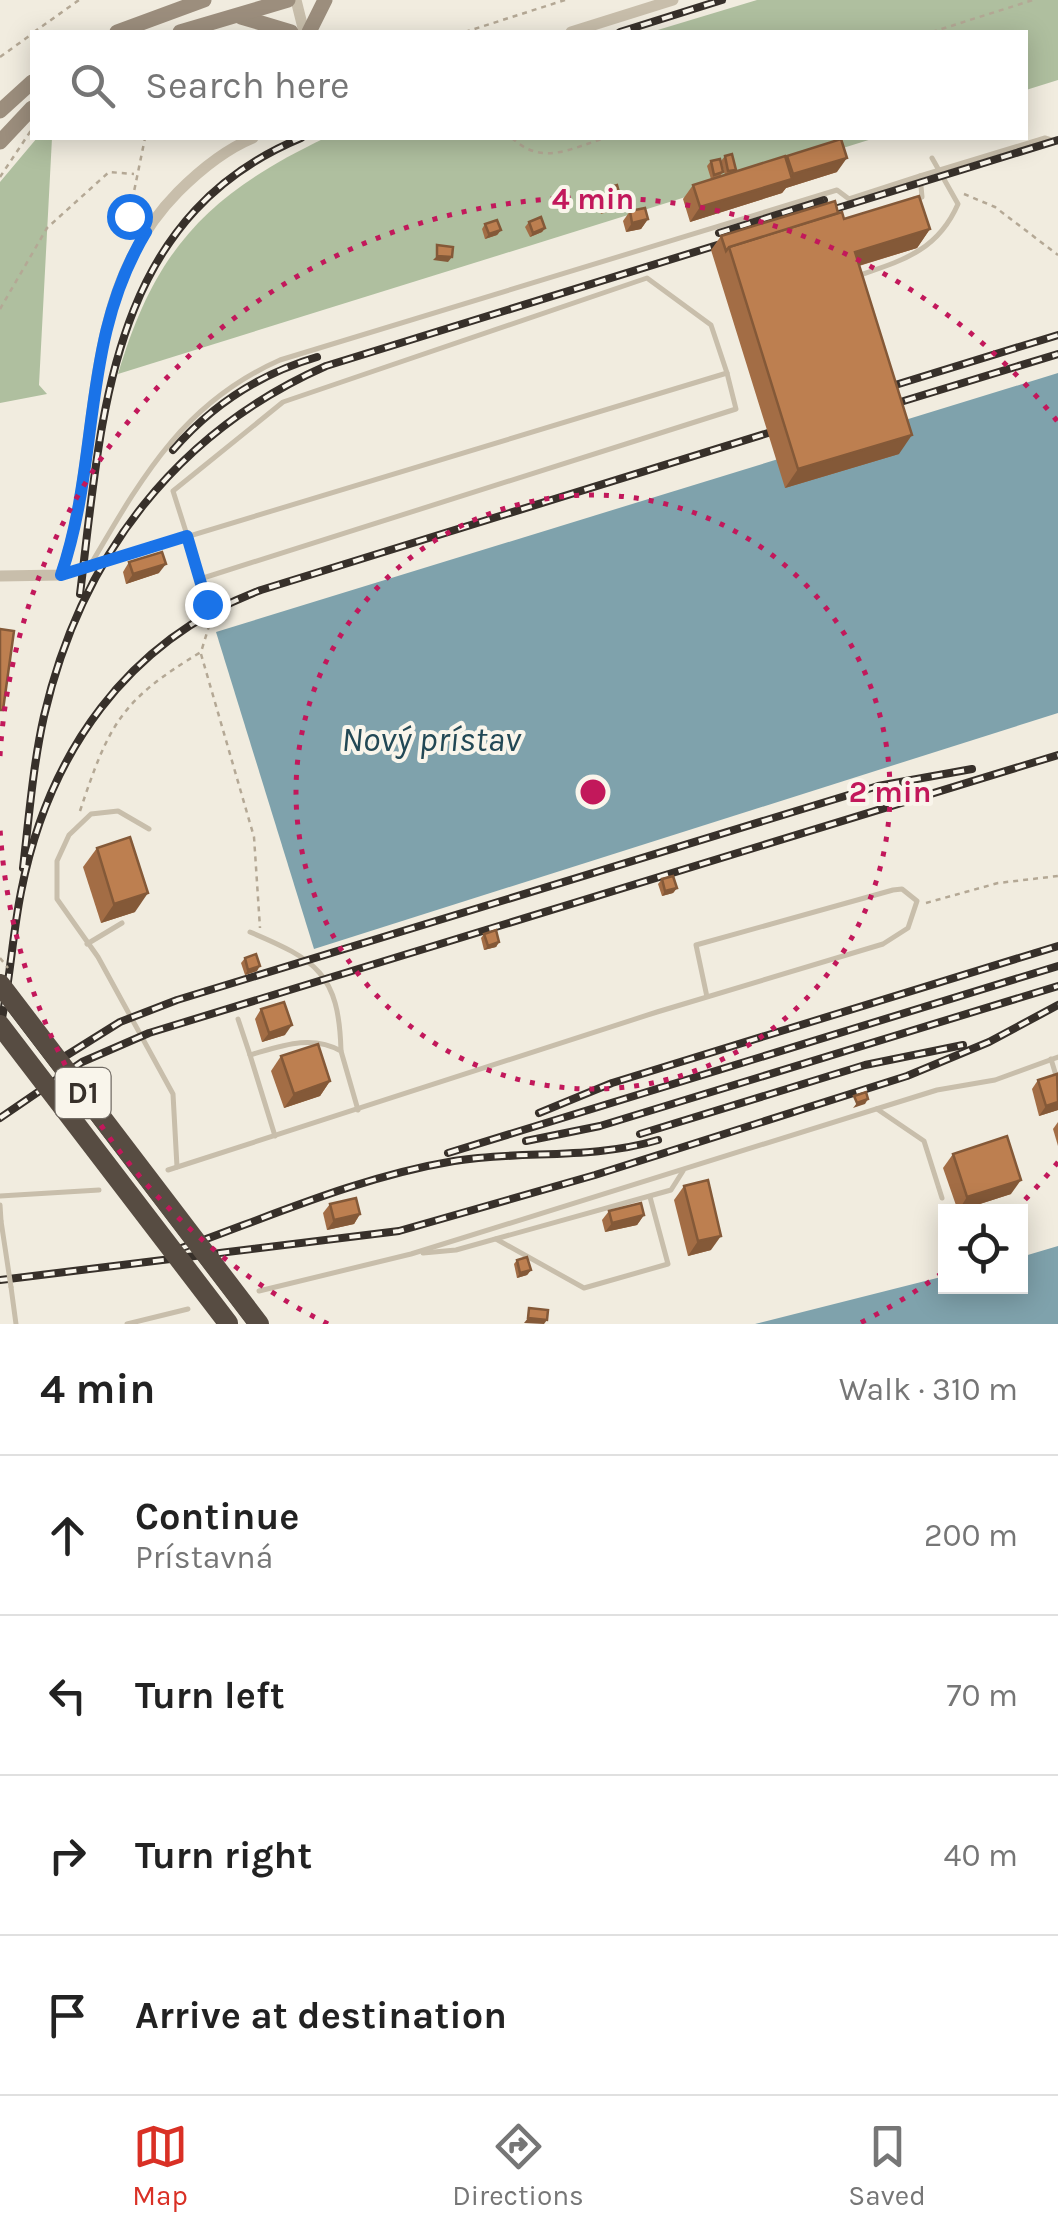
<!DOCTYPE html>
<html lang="en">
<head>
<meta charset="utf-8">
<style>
	:root { --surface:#fff; --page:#f6f6f6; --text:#222; --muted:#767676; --line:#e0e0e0; --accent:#d93025 }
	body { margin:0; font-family:Karla,sans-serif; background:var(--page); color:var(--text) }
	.controls { position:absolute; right:30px; bottom:30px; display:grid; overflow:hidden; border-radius:0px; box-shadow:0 5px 25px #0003 }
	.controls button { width:90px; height:90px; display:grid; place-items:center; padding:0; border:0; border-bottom:2px solid var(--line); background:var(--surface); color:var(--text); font:50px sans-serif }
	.stop { position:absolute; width:30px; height:30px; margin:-22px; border:8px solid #1a73e8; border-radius:50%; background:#fff }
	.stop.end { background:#1a73e8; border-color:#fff; box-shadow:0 2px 10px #0008 }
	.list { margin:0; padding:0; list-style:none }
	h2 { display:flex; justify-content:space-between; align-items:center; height:130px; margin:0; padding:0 40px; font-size:42px }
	h2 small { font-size:32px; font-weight:400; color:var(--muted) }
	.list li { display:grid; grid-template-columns:65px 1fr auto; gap:30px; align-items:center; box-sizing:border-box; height:160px; padding:0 40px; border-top:2px solid var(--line) }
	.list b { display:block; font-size:38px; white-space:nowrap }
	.list p { margin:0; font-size:32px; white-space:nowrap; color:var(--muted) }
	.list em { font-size:32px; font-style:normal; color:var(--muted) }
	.icon { flex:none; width:55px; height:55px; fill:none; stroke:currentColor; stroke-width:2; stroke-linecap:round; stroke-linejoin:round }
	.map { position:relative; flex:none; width:1058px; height:1324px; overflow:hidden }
	.search { position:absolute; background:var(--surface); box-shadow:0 5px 25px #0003; left:30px; right:30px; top:30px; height:110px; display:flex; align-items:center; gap:25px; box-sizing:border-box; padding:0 35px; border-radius:0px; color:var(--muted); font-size:38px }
	.sheet { height:770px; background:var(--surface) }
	nav { display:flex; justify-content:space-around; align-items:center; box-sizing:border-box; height:140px; border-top:2px solid var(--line); background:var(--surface); font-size:28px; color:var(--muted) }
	nav a { display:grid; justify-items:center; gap:5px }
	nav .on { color:var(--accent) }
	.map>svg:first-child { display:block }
</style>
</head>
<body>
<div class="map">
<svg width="1058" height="1324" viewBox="0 0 1058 1324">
	<rect width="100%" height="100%" fill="#f1ecdf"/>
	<g fill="#afbf9f">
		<path d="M757 0H1058V80L1026 90V32H651Z"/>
		<path d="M37 138H52L39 385 47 394 0 403V182Z"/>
		<path d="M325 138H875L118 374C155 249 208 194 325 138Z"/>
	</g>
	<g fill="#7fa2ac">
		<path d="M1058 373V713L314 949 216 632Z"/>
		<path d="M1058 1246V1324H755L945 1276 946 1286H1020L1021 1257Z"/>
	</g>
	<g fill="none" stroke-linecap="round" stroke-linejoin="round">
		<g stroke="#b4a895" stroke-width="2.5" stroke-dasharray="5 5" stroke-linecap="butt">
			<path d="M34 32 79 0"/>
			<path d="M465 32 565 0"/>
			<path d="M932 32 1033 0"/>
			<path d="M0 57 32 34"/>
			<path d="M512 138C542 166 569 149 605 138"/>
			<path d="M0 177 32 129"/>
			<path d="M964 194 995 207 1058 255"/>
			<path d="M139 225 129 216 145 138"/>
			<path d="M0 309 47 228 109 172 134 174"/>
			<path d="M190 547 198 572"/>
			<path d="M201 654 254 837 260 928"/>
			<path d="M80 811C109 724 121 700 201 652L210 623 203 590"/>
			<path d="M926 903 998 883 1058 876"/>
		</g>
		<g stroke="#c8beab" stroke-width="5">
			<path d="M914 199 922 197 920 176 1045 138 1058 142"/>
			<path d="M860 275C904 260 938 250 958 204L932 158"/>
			<path d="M187 535 173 491 283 402 647 278 711 325 727 373"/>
			<path d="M91 564C142 477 183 403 280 360L837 190 849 199 920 176"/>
			<path d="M64 574 727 373 736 409 200 579"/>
			<path d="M149 829 118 811 91 814 69 835 57 861V899L98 957 173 1094 177 1167"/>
			<path d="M250 932C316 960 339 973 341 1051"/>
			<path d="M87 944 122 923"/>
			<path d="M238 1019 250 1055"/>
			<path d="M1051 1059 1058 1082"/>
			<path d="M877 1109 924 1141 942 1198"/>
			<path d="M275 1136 250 1055C281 1046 311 1034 341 1051L358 1110"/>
			<path d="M168 1170 657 1012 883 944 908 928 917 901 902 889 893 890 696 945 707 997"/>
			<path d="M0 1196 99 1190"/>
			<path d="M0 1205 1 1221"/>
			<path d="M496 1239 584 1288 668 1264 650 1197"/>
			<path d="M423 1253 456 1250 671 1190 683 1171"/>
			<path d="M11 1287 16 1324"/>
			<path d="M259 1291 411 1254 937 1090 995 1080 1058 1057"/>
			<path d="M127 1324 188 1309"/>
		</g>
		<g stroke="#c8beab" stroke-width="11">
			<path d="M296 0 304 32"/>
			<path d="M571 32 673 0"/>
			<path d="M0 576 61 575C105 446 75 296 178 192 200 170 224 150 253 138"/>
		</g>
		<g stroke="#9c8e7d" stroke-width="15">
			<path d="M241 17 291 32"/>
			<path d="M117 32 204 0"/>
			<path d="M180 32 288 0"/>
			<path d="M309 32 325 0"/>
			<path d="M0 111 32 82"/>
			<path d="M0 142 32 108"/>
		</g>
		<g stroke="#37302a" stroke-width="8">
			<g id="rail">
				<path d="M620 32 722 0"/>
				<path d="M812 216 1058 140"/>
				<path d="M719 233 824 200"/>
				<path d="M879 390 1058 335"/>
				<path d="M884 407 1058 354"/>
				<path d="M173 450C213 404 259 374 317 357"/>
				<path d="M80 594C102 417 108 218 301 138"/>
				<path d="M23 868C29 817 33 765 44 716 81 557 176 432 326 366L740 238"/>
				<path d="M0 994 252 1324"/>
				<path d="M0 1028C10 983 12 937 21 892 48 754 127 640 261 590L768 433"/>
				<path d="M56 1062 120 1022 177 1000 878 786 972 769"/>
				<path d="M539 1113 612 1083 1058 946"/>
				<path d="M0 1118 82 1062 149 1033 1058 755"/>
				<path d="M640 1134 865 1065 963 1045"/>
				<path d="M526 1141 600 1126 1058 986"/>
				<path d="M448 1153 1058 966"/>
				<path d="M179 1249C269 1217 358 1177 454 1161 522 1150 591 1160 658 1140"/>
				<path d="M0 1280 399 1231 595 1175 907 1076 989 1042 1058 1005"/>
			</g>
		</g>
		<use href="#rail" stroke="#f9f5eb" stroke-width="4" stroke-dasharray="11" stroke-linecap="butt"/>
		<path stroke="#b4a895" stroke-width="2.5" stroke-dasharray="5 5" stroke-linecap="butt" d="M0 958 8 968"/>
		<path stroke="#c8beab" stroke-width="5" d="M1 1221 11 1287"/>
		<g stroke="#574c42" stroke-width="20">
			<path d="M0 984 259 1324"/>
			<path d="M0 1025 228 1323"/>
		</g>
	</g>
	<g fill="#a36d45">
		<path d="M725 156 736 170 734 172 786 158 787 156 837 172 786 188 782 193 690 222 683 199 693 185 711 179 707 166 711 161 723 172 720 176 725 175 721 161Z"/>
		<path d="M610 187 622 203 618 207 612 209 607 191Z"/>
		<path d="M593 198 611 207 607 212 601 214 599 207 592 209 590 203Z"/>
		<path d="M630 211 648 219 641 229 626 232 623 221Z"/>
		<path d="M838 213 844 219 930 229 917 248 859 266 899 454 785 488 711 250 721 236Z"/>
		<path d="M529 222 545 228 542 232 530 237 525 227Z"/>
		<path d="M485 224 501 230 497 235 485 239 482 229Z"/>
		<path d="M129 562 159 573 126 584 123 572Z"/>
		<path d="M97 848 135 912 101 923 83 867Z"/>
		<path d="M662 879 677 888 673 893 662 896 658 884Z"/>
		<path d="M484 934 499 942 496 947 484 950 481 938Z"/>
		<path d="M245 958 257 971 245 975 241 963Z"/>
		<path d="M261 1009 285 1035 262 1042 255 1019Z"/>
		<path d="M281 1056 330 1081 320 1096 284 1108 271 1071Z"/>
		<path d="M1038 1080 1058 1110 1039 1116 1032 1089Z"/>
		<path d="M1058 1122V1146L1053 1129Z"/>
		<path d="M953 1154 1011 1194 958 1211 943 1168Z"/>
		<path d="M684 1186 711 1250 688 1256 674 1200Z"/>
		<path d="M330 1204 360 1214 354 1224 327 1230 323 1213Z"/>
		<path d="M609 1211 644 1215 637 1225 605 1232 602 1220Z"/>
		<path d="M517 1260 531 1270 527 1275 517 1278 514 1264Z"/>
	</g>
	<g fill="#845938">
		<path d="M847 158 837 172 786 188 782 193 690 222 700 207 789 179 793 174Z"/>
		<path d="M648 219 641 229 626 232 632 223Z"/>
		<path d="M545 228 542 232 530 237 533 233Z"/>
		<path d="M930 229 917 248 841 271 855 252Z"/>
		<path d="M501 230 497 235 485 239 489 234Z"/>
		<path d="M437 256 452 257 448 262 433 260Z"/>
		<path d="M912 435 899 454 785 488 798 469Z"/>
		<path d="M166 564 159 573 126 584 133 574Z"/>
		<path d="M677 888 673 893 662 896 665 891Z"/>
		<path d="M148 893 135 912 101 923 114 904Z"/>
		<path d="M499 942 496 947 484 950 488 946Z"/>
		<path d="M260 966 257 971 245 975 248 970Z"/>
		<path d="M292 1025 285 1035 262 1042 269 1033Z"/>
		<path d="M330 1081 320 1096 284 1108 294 1094Z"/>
		<path d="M868 1099 865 1104 853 1108 857 1103Z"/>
		<path d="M1058 1102V1110L1039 1116 1046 1106Z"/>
		<path d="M1021 1180 1011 1194 958 1211 967 1197Z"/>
		<path d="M360 1214 354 1224 327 1230 334 1220Z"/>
		<path d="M644 1215 637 1225 605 1232 612 1223Z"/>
		<path d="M721 1236 711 1250 688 1256 698 1241Z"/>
		<path d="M531 1270 527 1275 517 1278 520 1273Z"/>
		<path d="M528 1318 547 1320 544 1324 524 1323Z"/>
	</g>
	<g fill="#bd7f50" stroke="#845938" stroke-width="2.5">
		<path d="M841 139 847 158 793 174 787 156Z"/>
		<path d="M732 154 736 170 728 171 725 156Z"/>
		<path d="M785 156 792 179 700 207 693 185Z"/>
		<path d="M720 159 723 172 714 175 711 161Z"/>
		<path d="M617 185 622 203 615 204 610 187Z"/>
		<path d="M607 194 611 207 605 209 602 202 595 204 593 198Z"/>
		<path d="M919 196 930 229 855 252 912 435 798 469 729 247 842 212 844 219Z"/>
		<path d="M835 201 838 213 729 247 726 251 721 236Z"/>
		<path d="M645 208 648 219 632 223 630 211Z"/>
		<path d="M541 217 545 228 533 233 529 222Z"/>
		<path d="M497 220 501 230 489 234 485 224Z"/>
		<path d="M437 245 453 247 452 257 437 256Z"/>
		<path d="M162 552 166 564 133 574 129 562Z"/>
		<path d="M0 629 14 631 3 710H0Z"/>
		<path d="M130 837 148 893 114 904 97 848Z"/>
		<path d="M673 876 677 888 665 891 662 879Z"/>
		<path d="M496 930 499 942 488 946 484 934Z"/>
		<path d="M256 954 260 966 248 970 245 958Z"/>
		<path d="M284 1002 292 1025 269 1033 261 1009Z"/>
		<path d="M318 1044 330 1081 294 1094 281 1056Z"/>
		<path d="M1057 1074 1058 1102 1046 1106 1038 1080Z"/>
		<path d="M866 1092 868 1099 857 1103 854 1096Z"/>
		<path d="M1007 1136 1021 1180 967 1197 953 1154Z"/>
		<path d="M708 1180 721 1236 698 1241 684 1186Z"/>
		<path d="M356 1198 360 1214 334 1220 330 1204Z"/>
		<path d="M641 1203 644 1215 612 1223 609 1211Z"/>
		<path d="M527 1257 531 1270 520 1273 517 1260Z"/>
		<path d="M529 1308 548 1310 547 1320 528 1318Z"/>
	</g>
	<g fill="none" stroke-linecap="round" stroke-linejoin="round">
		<path stroke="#1a73e8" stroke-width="12" d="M129 216 146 232C80 341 101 458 61 575L187 536 207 604"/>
	</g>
	<g fill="none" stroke="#c2185b" stroke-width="5" stroke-dasharray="5 10">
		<circle cx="593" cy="792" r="297"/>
		<path d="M1058 1162A594 594 0 0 1 1017 1208M942 1273A594 594 0 0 1 858 1324M328 1324A594 594 0 0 1 0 828M0 756A594 594 0 0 1 1058 422"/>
	</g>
	<g text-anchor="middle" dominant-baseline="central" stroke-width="8" stroke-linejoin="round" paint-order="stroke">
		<rect fill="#f9f5eb" stroke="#716b64" stroke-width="2.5" x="55.5" y="1068" width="55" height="50" rx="8"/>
		<g font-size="30" font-weight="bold" fill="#37302a">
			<text x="83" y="1093">D1</text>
		</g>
		<g font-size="35" font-style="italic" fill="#224855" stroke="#f9f5eb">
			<text x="431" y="739">Nový prístav</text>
		</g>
	</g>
	<circle cx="593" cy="792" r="15" fill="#c2185b" stroke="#f9f5eb" stroke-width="5"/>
	<g font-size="30" text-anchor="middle" font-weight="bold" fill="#c2185b" stroke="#f9f5eb" stroke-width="8" stroke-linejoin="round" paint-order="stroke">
		<text x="593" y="209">4 min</text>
		<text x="890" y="802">2 min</text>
	</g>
</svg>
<div class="controls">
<button><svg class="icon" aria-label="locate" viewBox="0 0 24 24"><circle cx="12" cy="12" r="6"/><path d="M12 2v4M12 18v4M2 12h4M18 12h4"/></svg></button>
</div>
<div class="stop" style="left:129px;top:216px"></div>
<div class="stop end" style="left:207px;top:604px"></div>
<div class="search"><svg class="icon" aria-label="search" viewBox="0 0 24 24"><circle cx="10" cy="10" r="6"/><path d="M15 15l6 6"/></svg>Search here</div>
</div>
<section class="sheet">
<h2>4 min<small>Walk · 310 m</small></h2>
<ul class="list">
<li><svg class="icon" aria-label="ahead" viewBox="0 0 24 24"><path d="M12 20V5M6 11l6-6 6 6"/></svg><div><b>Continue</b><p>Prístavná</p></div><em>200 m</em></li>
<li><svg class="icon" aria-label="left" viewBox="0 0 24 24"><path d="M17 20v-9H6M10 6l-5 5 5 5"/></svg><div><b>Turn left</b></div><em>70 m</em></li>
<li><svg class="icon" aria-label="right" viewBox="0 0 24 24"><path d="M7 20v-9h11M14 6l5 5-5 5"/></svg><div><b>Turn right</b></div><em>40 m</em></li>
<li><svg class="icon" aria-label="arrive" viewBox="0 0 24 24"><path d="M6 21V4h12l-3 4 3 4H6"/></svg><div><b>Arrive at destination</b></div></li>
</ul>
</section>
<nav>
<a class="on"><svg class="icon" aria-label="map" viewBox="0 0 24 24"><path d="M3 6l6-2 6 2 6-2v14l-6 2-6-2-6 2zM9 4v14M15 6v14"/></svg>Map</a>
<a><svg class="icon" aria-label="directions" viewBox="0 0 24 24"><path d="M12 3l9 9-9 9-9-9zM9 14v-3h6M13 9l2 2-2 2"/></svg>Directions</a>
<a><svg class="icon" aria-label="saved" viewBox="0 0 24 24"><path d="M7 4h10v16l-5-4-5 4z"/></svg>Saved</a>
</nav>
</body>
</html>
